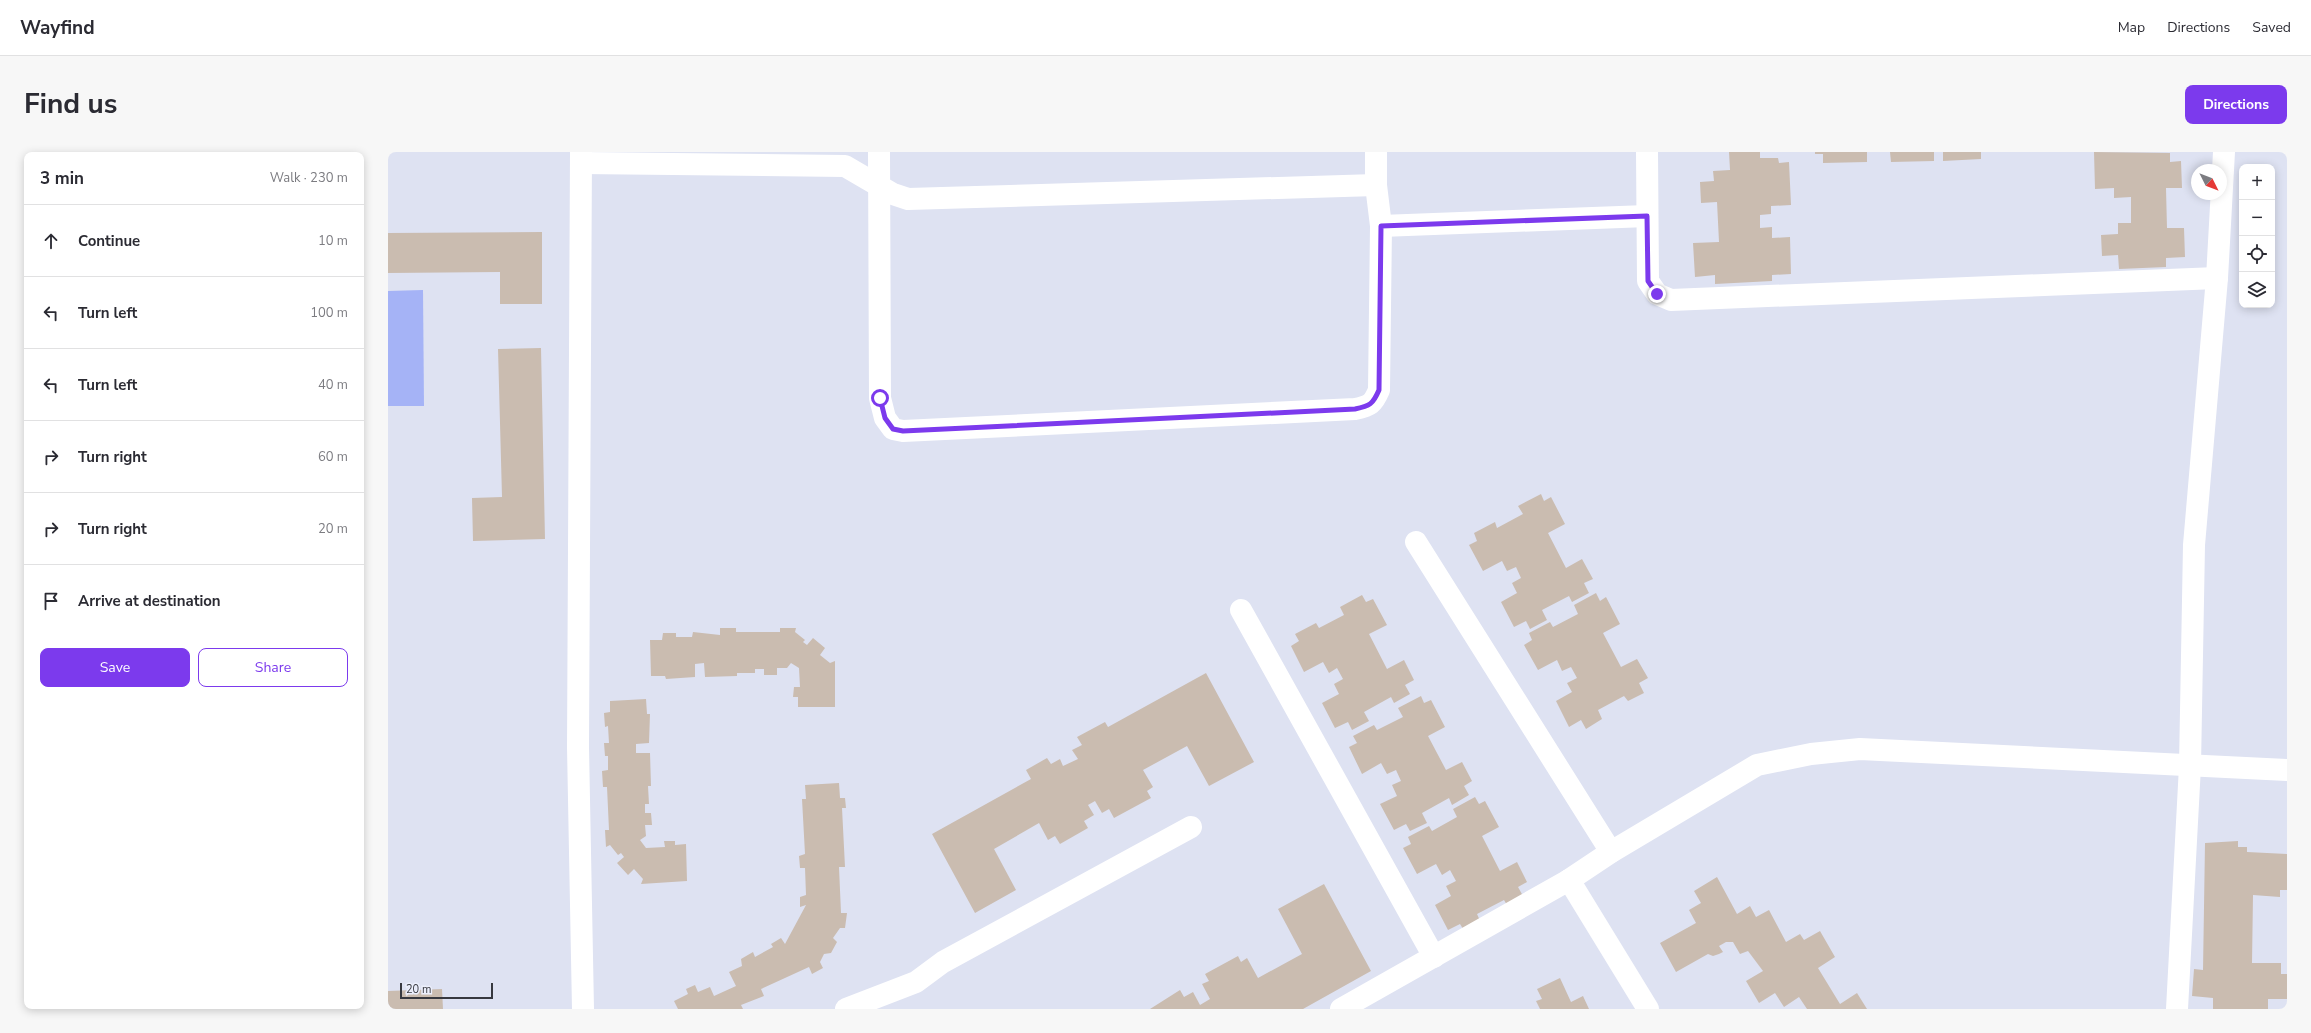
<!DOCTYPE html>
<html lang="en">
<head>
<meta charset="utf-8">
<style>
	:root { --surface:#fff; --page:#f7f7f7; --text:#2b2b33; --muted:#7c7c81; --line:#e1e1e2; --accent:#7c3aed }
	body { margin:0; font-family:"Nunito Sans",sans-serif; background:var(--page); color:var(--text) }
	.controls { position:absolute; right:12px; top:12px; display:grid; overflow:hidden; border-radius:8px; box-shadow:0 2px 10px #0003 }
	.controls button { width:36px; height:36px; display:grid; place-items:center; padding:0; border:0; border-bottom:1px solid var(--line); background:var(--surface); color:var(--text); font:20px sans-serif }
	.compass { position:absolute; left:1803px; top:12px; width:36px; height:36px; border-radius:50%; background:var(--surface); box-shadow:0 2px 10px #0003; rotate:132deg }
	.scale { position:absolute; left:12px; bottom:10px; width:93px; box-sizing:border-box; padding-left:4px; border:2px solid #37383f; border-top:0; font-size:11px; line-height:14px; white-space:nowrap; color:#37383f; -webkit-text-stroke:3px #eceffc; paint-order:stroke }
	.stop { position:absolute; width:12px; height:12px; margin:-9px; border:3px solid #7c3aed; border-radius:50%; background:#fff }
	.stop.end { background:#7c3aed; border-color:#fff; box-shadow:0 1px 4px #0008 }
	.list { margin:0; padding:0; list-style:none }
	h2 { display:flex; justify-content:space-between; align-items:center; height:52px; margin:0; padding:0 16px; font-size:17px }
	h2 small { font-size:13px; font-weight:400; color:var(--muted) }
	.list li { display:grid; grid-template-columns:26px 1fr auto; gap:12px; align-items:center; box-sizing:border-box; height:72px; padding:0 16px; border-top:1px solid var(--line) }
	.list b { display:block; font-size:15px; white-space:nowrap }
	.list em { font-size:13px; font-style:normal; color:var(--muted) }
	.actions { display:flex; gap:8px; padding:12px 16px }
	.actions a { flex:1; padding:9px 0; border:1px solid var(--accent); border-radius:8px; text-align:center; font-size:14px; color:var(--accent) }
	.actions .main { background:var(--accent); color:#fff }
	.icon { flex:none; width:22px; height:22px; fill:none; stroke:currentColor; stroke-width:2; stroke-linecap:round; stroke-linejoin:round }
	.map { position:relative; flex:none; width:1899px; height:857px; overflow:hidden; border-radius:8px }
	header { display:flex; align-items:center; gap:24px; box-sizing:border-box; height:56px; padding:0 20px; background:var(--surface); border-bottom:1px solid var(--line) }
	header strong { font-size:19px }
	nav { display:flex; gap:22px; margin-inline-start:auto; font-size:14px }
	.intro { display:flex; align-items:center; justify-content:space-between; box-sizing:border-box; height:96px; padding:0 24px }
	h1 { margin:0; font-size:28px }
	.button { padding:10px 18px; border-radius:8px; background:var(--accent); color:#fff; font-size:14px; font-weight:700 }
	main { display:flex; gap:24px; padding:0 24px }
	aside { flex:1; background:var(--surface); border-radius:8px; box-shadow:0 2px 10px #0003 }
	.map>svg:first-child { display:block }
</style>
</head>
<body>
<header>
<strong>Wayfind</strong>
<nav><a>Map</a><a>Directions</a><a>Saved</a></nav>
</header>
<div class="intro"><h1>Find us</h1><a class="button">Directions</a></div>
<main>
<aside>
<h2>3 min<small>Walk · 230 m</small></h2>
<ul class="list">
<li><svg class="icon" aria-label="ahead" viewBox="0 0 24 24"><path d="M12 20V5M6 11l6-6 6 6"/></svg><div><b>Continue</b></div><em>10 m</em></li>
<li><svg class="icon" aria-label="left" viewBox="0 0 24 24"><path d="M17 20v-9H6M10 6l-5 5 5 5"/></svg><div><b>Turn left</b></div><em>100 m</em></li>
<li><svg class="icon" aria-label="left" viewBox="0 0 24 24"><path d="M17 20v-9H6M10 6l-5 5 5 5"/></svg><div><b>Turn left</b></div><em>40 m</em></li>
<li><svg class="icon" aria-label="right" viewBox="0 0 24 24"><path d="M7 20v-9h11M14 6l5 5-5 5"/></svg><div><b>Turn right</b></div><em>60 m</em></li>
<li><svg class="icon" aria-label="right" viewBox="0 0 24 24"><path d="M7 20v-9h11M14 6l5 5-5 5"/></svg><div><b>Turn right</b></div><em>20 m</em></li>
<li><svg class="icon" aria-label="arrive" viewBox="0 0 24 24"><path d="M6 21V4h12l-3 4 3 4H6"/></svg><div><b>Arrive at destination</b></div></li>
</ul>
<div class="actions"><a class="main">Save</a><a>Share</a></div>
</aside>
<div class="map">
<svg width="1899" height="857" viewBox="0 0 1899 857">
	<rect width="100%" height="100%" fill="#dee2f2"/>
	<path fill="#a5b3f6" d="M35 138 36 254H0V139Z"/>
	<g fill="#cabcb0">
		<path d="M1341 0H1372V6H1390L1391 11 1401 10 1403 53 1383 54V62L1372 63V76L1384 75V86L1402 85 1403 122 1384 123V129L1327 132V123L1307 125 1305 91 1331 90 1329 50 1313 51 1312 30 1326 29 1325 19 1342 18Z"/>
		<path d="M1427 0H1479V10L1435 11V2H1427Z"/>
		<path d="M1502 0H1546V9L1503 10Z"/>
		<path d="M1555 0H1593V7L1555 9Z"/>
		<path d="M1706 0 1782 1V10L1793 9 1794 36H1778L1779 76H1796L1797 105 1778 106V115L1731 117 1730 103 1714 104 1713 83 1730 82V71H1743V45L1726 46V36L1707 37Z"/>
		<path d="M154 80V152H112V120L0 121V81Z"/>
		<path d="M153 196 157 387 85 389 84 346 114 345 110 197Z"/>
		<path d="M1153 342 1156 349 1163 345 1177 372 1160 381 1178 416 1194 407 1205 427 1196 431 1201 441 1184 450 1181 444 1154 458 1159 468 1142 477 1138 469 1126 475 1113 450 1129 441 1124 431 1133 426 1128 415 1119 419 1114 409 1095 419 1081 393 1089 389 1086 381 1107 370 1109 376 1135 362 1130 354Z"/>
		<path d="M1208 441 1212 449 1218 445 1232 472 1215 481 1233 515 1249 507 1260 526 1251 531 1256 541 1240 549 1236 544 1210 558 1214 567 1198 577 1193 568 1181 575 1168 549 1184 540 1179 531 1189 526 1183 515 1174 519 1169 508 1150 518 1136 493 1144 488 1141 481 1162 470 1165 475 1190 462 1186 453Z"/>
		<path d="M974 443 978 450 985 447 999 473 981 482 999 517 1016 508 1026 528 1017 533 1022 542 1006 551 1003 545 976 560 981 569 964 578 960 570 947 576 934 551 951 542 946 532 955 527 949 516 941 521 935 510 916 520 903 494 911 489 907 482 928 471 931 476 956 463 952 455Z"/>
		<path d="M332 476H348V480H392V476H408L407 480 417 488 415 490 419 493 425 486 437 496 432 503 442 511 447 509V555H410V545H405L406 535H412L411 516 403 511 399 516H389V523H376V517H367V521H349V524L317 525 316 511 307 512V525L278 527 277 524H263L262 488H274L275 481H288V485H304L305 480 332 483Z"/>
		<path d="M818 521 866 610 821 634 799 594 755 618 765 635 759 639 763 646 726 666 721 657 714 661 707 649 700 653 706 663 696 669 700 676 672 692 667 684 660 688 651 671 606 697 628 738 587 761 544 682 643 627 638 618 659 606 663 612 672 607 675 614 690 607 684 598 694 593 689 585 717 570 720 575Z"/>
		<path d="M1033 544 1036 551 1043 548 1057 575 1040 584 1058 618 1074 610 1084 629 1076 634 1081 643 1064 653 1061 646 1034 661 1039 671 1022 679 1018 672 1006 678 992 652 1009 644 1004 633 1013 629 1008 618 999 622 993 611 974 622 961 595 969 591 965 584 986 573 989 578 1015 565 1010 556Z"/>
		<path d="M258 547 259 562H262L261 591 248 592V601H262L263 634H260L261 652H257V661H263L264 673H257L258 684 252 688 258 696 277 695 276 689H287V693L298 692 299 729 253 732 255 727 246 717 240 723 229 711 236 705 233 701 230 703 222 693 218 695 217 678H221L219 635H215L214 619 220 618V604H217L216 591H221L220 574 217 575 216 561 222 560V549Z"/>
		<path d="M451 631 452 646H457L458 656H454L457 715H451L453 761H459L457 776H452L445 786 449 790 443 801 436 802 432 810 435 816 424 822 421 815 373 837 376 844 353 853 355 857H290L286 849 300 842 298 837 307 833 310 840 322 835 326 844 348 834 341 820 354 814 353 807 365 800 367 805 385 795 383 792 393 786 397 792 418 753 412 755V745L418 743 417 716H412L411 704 417 702 414 647H418L417 633Z"/>
		<path d="M1087 645 1091 652 1097 649 1111 675 1094 684 1112 719 1129 710 1139 730 1130 735 1135 744 1119 753 1116 748 1089 762 1093 771 1077 780 1072 772 1060 778 1047 753 1063 744 1058 734 1068 729 1062 718 1054 723 1048 712 1029 722 1015 696 1023 692 1020 685 1041 674 1044 679 1069 665 1065 657Z"/>
		<path d="M1850 689V695H1859V700L1899 702V738H1892V745L1865 743 1864 811H1893V822H1899V847H1880V857H1825V846L1804 844 1806 817 1815 818 1817 691Z"/>
		<path d="M1329 725 1349 762 1362 754 1368 765 1381 758 1398 790 1412 782 1416 788 1432 779 1447 805 1430 816 1452 852 1469 841 1479 857H1419L1411 845 1396 855 1387 841 1371 851 1358 829 1375 819 1360 799 1352 802 1345 790H1338L1331 794 1335 800 1331 802 1325 804 1320 802 1288 820 1272 791 1308 771 1301 758 1313 751 1306 739Z"/>
		<path d="M936 732 983 819 915 857H762L792 838 796 845 805 840 812 853 822 847 814 832 821 829 817 822 850 804 853 810 859 806 870 826 914 802 890 757Z"/>
		<path d="M1172 826 1183 850 1195 844 1201 857H1152L1148 849 1154 847 1149 837Z"/>
		<path d="M54 837 55 857H0V839Z"/>
	</g>
	<g fill="none" stroke-linecap="round" stroke-linejoin="round">
		<g stroke="#fff" stroke-width="22">
			<path d="M193 0 190 595 195 857"/>
			<path d="M491 0 492 246 497 266 505 277 515 279 967 257C982 254 985 252 991 238L993 74 988 33V0"/>
			<path d="M1259 0 1260 129 1269 142 1283 148 1829 126"/>
			<path d="M193 11 457 14 505 42 520 47 988 33"/>
			<path d="M993 74 1259 64"/>
			<path d="M1028 390 1223 700"/>
			<path d="M853 458 1046 805"/>
			<path d="M1181 728 1260 857"/>
			<path d="M458 857 528 830 555 810 803 675"/>
			<path d="M953 857 1181 728 1223 700 1369 613 1423 602 1472 597 1899 618"/>
			<path d="M1789 857 1802 614 1806 393 1829 126 1836 0"/>
		</g>
	</g>
	<g fill="none" stroke-linecap="round" stroke-linejoin="round">
		<path stroke="#7c3aed" stroke-width="5" d="M492 246 497 266 505 277 515 279 967 257C982 254 985 252 991 238L993 74 1259 64 1260 129 1269 142"/>
	</g>
</svg>
<div class="controls">
<button>+</button>
<button>−</button>
<button><svg class="icon" aria-label="locate" viewBox="0 0 24 24"><circle cx="12" cy="12" r="6"/><path d="M12 2v4M12 18v4M2 12h4M18 12h4"/></svg></button>
<button><svg class="icon" aria-label="layers" viewBox="0 0 24 24"><path d="M12 4l9 5-9 5-9-5zM3 14l9 5 9-5"/></svg></button>
</div>
<svg class="compass" viewBox="-18 -18 36 36"><path d="M0-13l5 13h-10z" fill="#e53935"/><path d="M0 13l5-13h-10z" fill="#7c7c81"/></svg>
<div class="scale">20 m</div>
<div class="stop" style="left:492px;top:246px"></div>
<div class="stop end" style="left:1269px;top:142px"></div>
</div>
</main>
</body>
</html>
